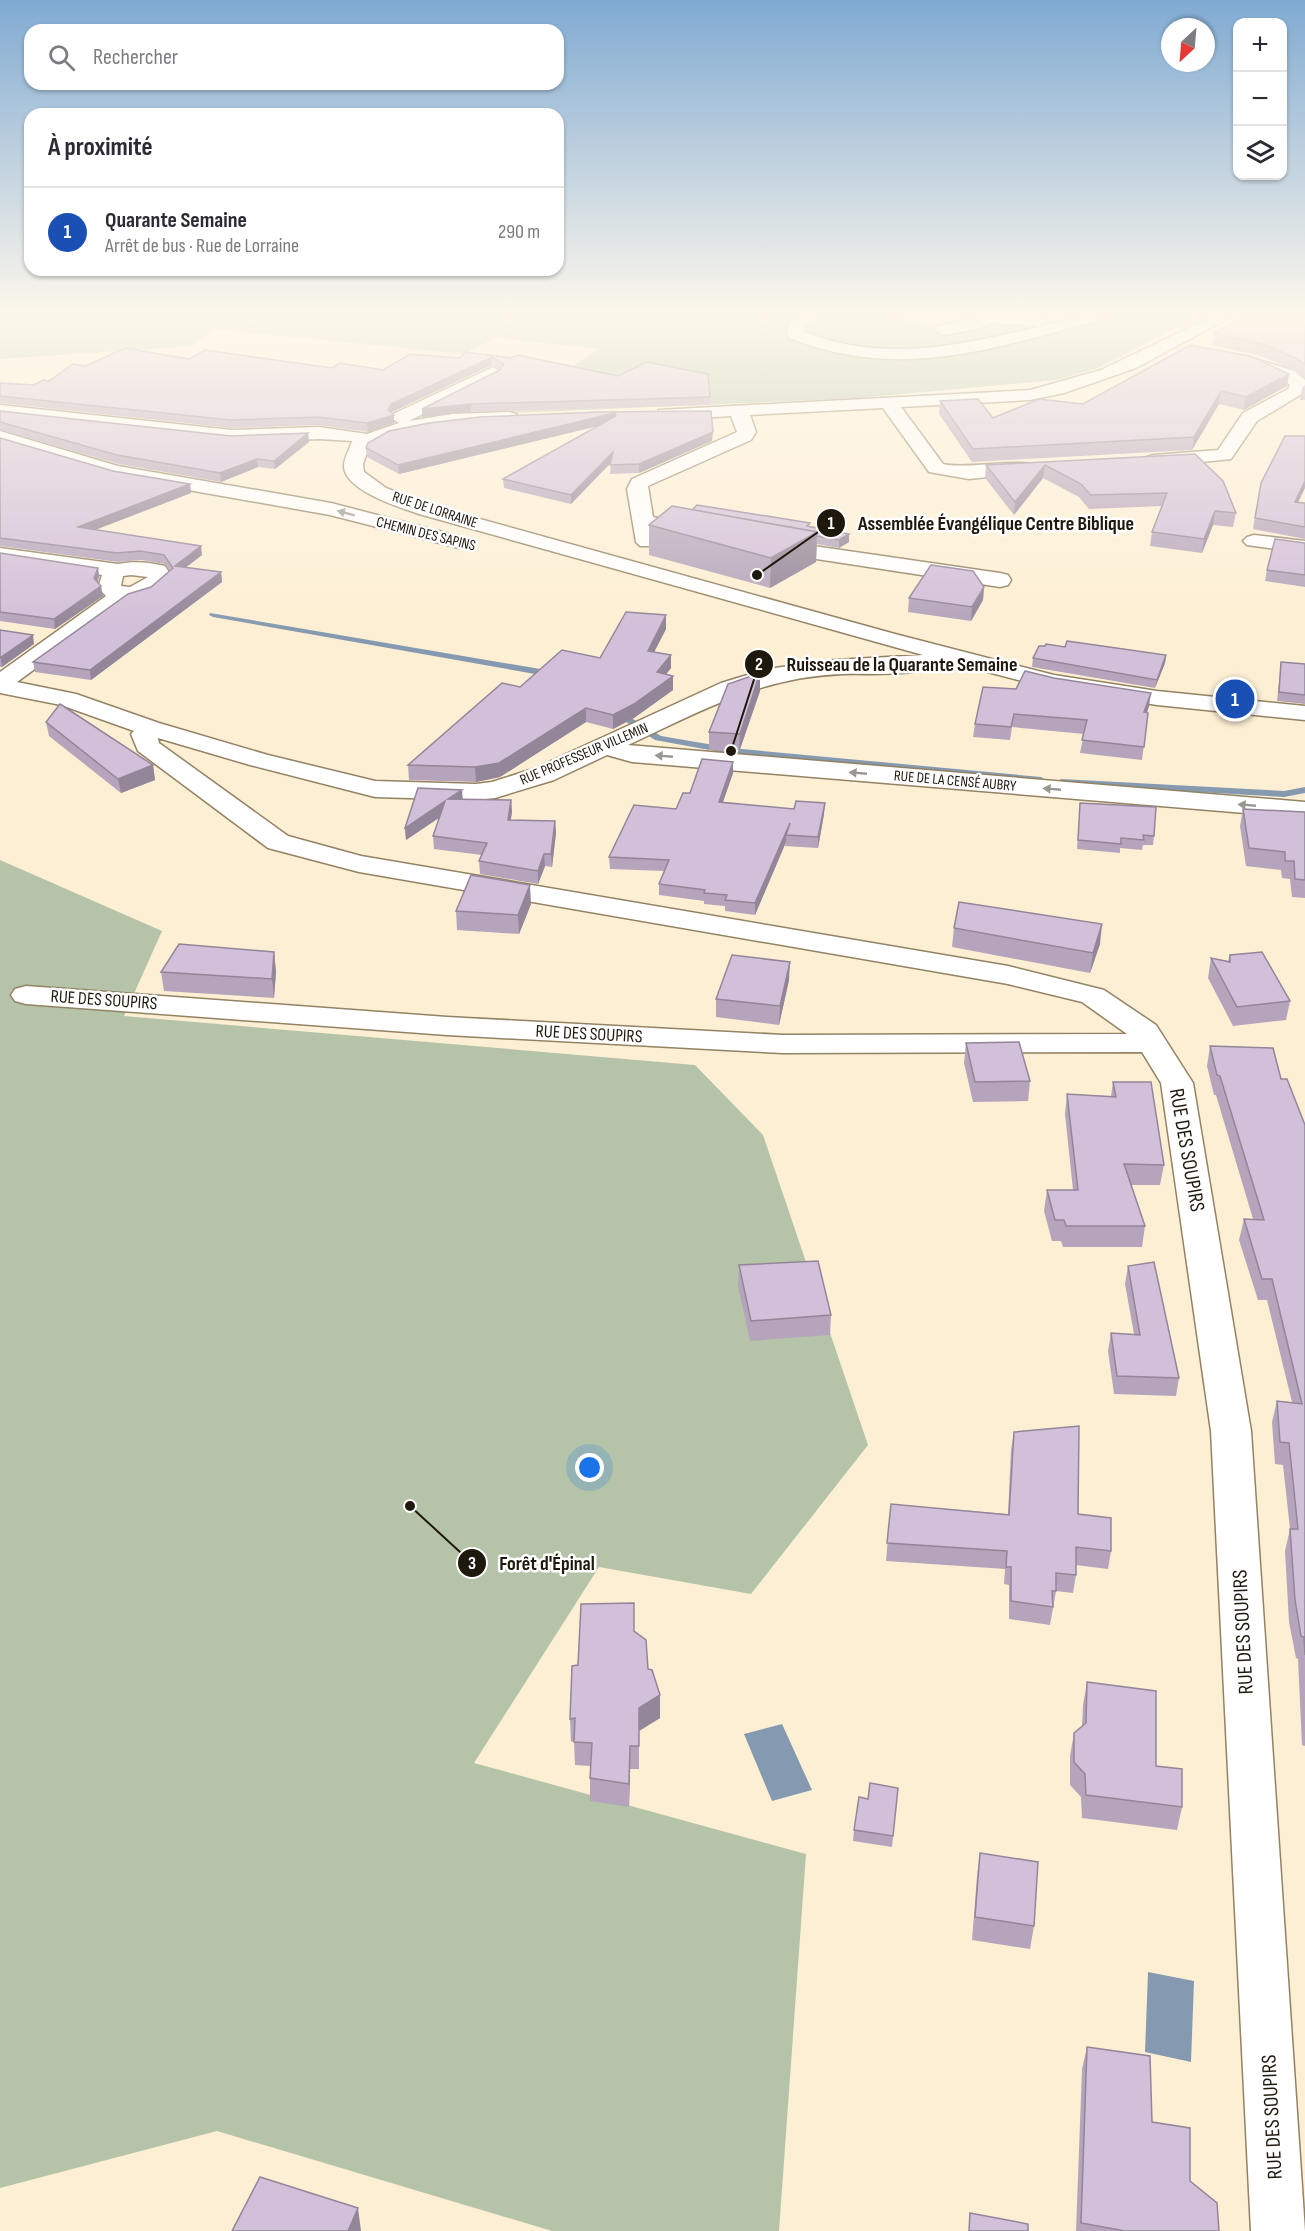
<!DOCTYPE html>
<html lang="fr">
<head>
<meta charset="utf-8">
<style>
	:root { --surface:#fff; --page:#f2f2f3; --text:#2b2b33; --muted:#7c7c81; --line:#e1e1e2; --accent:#db2777 }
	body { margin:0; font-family:"Sofia Sans Condensed",sans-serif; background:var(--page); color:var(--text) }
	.controls { position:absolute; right:18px; top:18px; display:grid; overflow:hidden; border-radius:12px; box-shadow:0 2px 4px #0004 }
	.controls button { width:54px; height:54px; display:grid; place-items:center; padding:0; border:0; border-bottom:2px solid var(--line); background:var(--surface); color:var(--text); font:30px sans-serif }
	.compass { position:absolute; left:1161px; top:18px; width:54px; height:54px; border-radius:50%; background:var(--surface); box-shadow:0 2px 4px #0004; rotate:206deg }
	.you { position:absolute; left:590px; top:1468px; width:21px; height:21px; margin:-15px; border:4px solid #fff; border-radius:50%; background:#1a73e8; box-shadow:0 0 0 9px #1a73e833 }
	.badge { display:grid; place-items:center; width:39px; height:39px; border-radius:50%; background:var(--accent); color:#fff; font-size:20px; font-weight:700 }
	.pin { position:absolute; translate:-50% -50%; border:3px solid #fff; box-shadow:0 2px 6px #0006 }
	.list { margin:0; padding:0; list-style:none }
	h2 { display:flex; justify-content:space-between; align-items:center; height:78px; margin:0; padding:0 24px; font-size:26px }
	h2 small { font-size:20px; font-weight:400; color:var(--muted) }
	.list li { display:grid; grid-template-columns:39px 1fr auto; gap:18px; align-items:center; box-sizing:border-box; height:90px; padding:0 24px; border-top:2px solid var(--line) }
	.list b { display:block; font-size:22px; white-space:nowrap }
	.list p { margin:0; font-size:20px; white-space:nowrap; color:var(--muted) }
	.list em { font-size:20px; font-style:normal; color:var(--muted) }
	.icon { flex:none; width:33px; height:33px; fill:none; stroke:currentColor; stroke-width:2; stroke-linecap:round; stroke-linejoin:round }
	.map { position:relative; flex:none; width:1305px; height:2231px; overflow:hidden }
	.search { position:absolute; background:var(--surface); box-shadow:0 2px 4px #0004; left:24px; top:24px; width:540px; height:66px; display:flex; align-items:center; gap:15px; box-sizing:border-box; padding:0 21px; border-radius:18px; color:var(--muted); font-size:22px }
	.panel { position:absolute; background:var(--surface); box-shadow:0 2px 4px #0004; left:24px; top:108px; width:540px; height:168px; border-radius:18px }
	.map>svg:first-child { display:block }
</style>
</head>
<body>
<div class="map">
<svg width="1305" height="2231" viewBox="0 0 1305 2231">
	<rect width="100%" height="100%" fill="#fdefd4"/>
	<g fill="#b5c4a9">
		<path d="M0 317H888L969 330 1002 322 1053 334 1106 317H1197L1098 368 1057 380 859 398 425 417 445 402 563 373 598 349 496 338 463 354 215 329 192 346 0 359Z"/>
		<path d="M0 860 162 931 124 1016 695 1065 763 1135 868 1445 751 1594 599 1567 474 1763 806 1854 779 2231H552L217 2131 0 2188Z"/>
	</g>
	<g fill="#859ab0">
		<path d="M782 1724 812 1790 772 1801 744 1734Z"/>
		<path d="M1148 1972 1194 1981 1191 2062 1145 2052Z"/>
	</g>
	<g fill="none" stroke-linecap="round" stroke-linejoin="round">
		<g fill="#859ab0" fill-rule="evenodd">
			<path d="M210 613 552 671 556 674 552 677 213 617 209 615Z"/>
			<path d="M618 710 661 736 731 748 1041 777 1046 780 1041 783 731 754 655 740 615 715V711Z"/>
			<path d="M1061 779 1284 791 1305 787V793L1284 797 1058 784 1056 782Z"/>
		</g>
		<g stroke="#938263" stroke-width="3">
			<g id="minor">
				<path d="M798 317H816L805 327 804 332C876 360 943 349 1016 332 1045 326 1071 316 1101 317L1099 320C991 350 898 381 789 338L787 334 789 325Z"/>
				<path d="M980 317H1042L1047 321 1039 326 993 323 978 329 943 335 935 330 937 326Z"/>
				<path d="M1211 317H1231L1136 368 1064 393 1030 400 901 407 943 464C963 470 1033 456 1041 468L1038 472 969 479 929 472 883 408 750 415 756 432 751 440 648 486 653 517 702 527 705 531 702 535 695 537 655 530 658 542 654 546H640L636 542 627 489 632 479 737 432 731 416 666 420 659 418 657 414 659 410 1030 390 1101 370Z"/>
				<path d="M1245 356 1295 371 1305 380V392L1257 421 1231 459 1154 467 1147 465 1144 461 1147 457 1154 455 1218 450 1243 413 1288 389 1290 385 1283 379 1239 365 1236 361 1239 357Z"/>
				<path d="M493 367 502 372 499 376 409 421 452 414 509 412 516 414 518 418 516 422 414 431 369 447 363 464 364 472 386 488 433 506 895 634 1054 675 1157 691 1305 706V720L1157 705 1053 689 945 661C921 678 873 673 843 674 760 677 701 711 628 745L1305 802V818L632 762 607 755 554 780 495 798 476 800 375 797 250 765 158 738 159 743 288 836 361 856 1008 966 1104 990 1156 1025 1193 1083 1251 1431 1305 2231H1251L1211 1431 1161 1083 1142 1052 783 1053 447 1035 26 1004 15 1001 11 995 15 989 26 986 447 1017 783 1035 1127 1034 1082 1002 1008 984 359 872 268 848 138 751 131 734 134 731 61 705 0 693V672L106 596 98 588 102 575 0 560V548L118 564C133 561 149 562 165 566L172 577 151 595 128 601 17 682 76 694 159 723 268 755 375 781 476 784 492 782 536 768 721 683 767 669 835 660 923 655 419 514C399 507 346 491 344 467 343 459 351 447 352 441L319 439 232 442 0 417V405L232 430 319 427 367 434 399 423 391 418 393 414ZM131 575 148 577 130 587 121 586 123 576Z"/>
				<path d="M0 431 118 466 331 503 466 538 470 542 466 546 459 548 330 515 115 477 0 443Z"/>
				<path d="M1254 535 1305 541V553L1247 545 1243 541 1247 537Z"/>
				<path d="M772 540 1000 573 1008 575 1011 580 1008 585 1000 587 764 551 761 546 764 541Z"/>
			</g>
		</g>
		<use href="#minor" fill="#fff" fill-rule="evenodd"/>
	</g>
	<g fill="#b5a4bb">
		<path d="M1305 317V378L1293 370 1264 357 1212 345 1214 333Z"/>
		<path d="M1190 345 1287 386 1244 410 1219 404 1192 450 972 462 939 414 940 401 993 418 1083 404Z"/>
		<path d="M466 352 710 397V405L471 412 422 417V409L500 369 492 365 392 412V413L394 415V423L368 432 319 425 232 428 0 403V383L34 385 86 366 189 359 332 368 383 370 459 358Z"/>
		<path d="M1305 385V400H1300L1302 388Z"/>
		<path d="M0 411 231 436 308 433 309 442 275 469 258 467 221 482 119 464 0 430Z"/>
		<path d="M711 411 712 441 639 473 610 474 611 463 571 504 504 488 503 479 600 425 399 474 367 457 366 448 480 417Z"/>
		<path d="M0 438 113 471 190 484 191 493 95 530 202 555 186 567 221 572 222 582 91 680 35 672 33 662 151 587 170 571 165 564 141 560 118 562 0 546Z"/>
		<path d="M1195 454 1236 513 1233 527 1213 525 1202 553 1150 546 1152 532 1162 506 1089 509 1079 497 1043 478 1014 515 985 478 986 465Z"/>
		<path d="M1261 483 1299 502 1305 503V539L1253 529Z"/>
		<path d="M692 510 810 527 849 534V542L839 548 817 544 816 562 770 588 649 555V525Z"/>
		<path d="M1305 543V587L1265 581 1267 570Z"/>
		<path d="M0 553 98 568 99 577 97 582 103 596 55 629 0 621Z"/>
		<path d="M984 587 983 600 971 621 908 612 909 598Z"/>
		<path d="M666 629 654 652 671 668 666 674 673 690 634 718 613 729 586 722 500 777 476 782 409 780 408 765 600 658Z"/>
		<path d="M0 630 34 644 2 667H0Z"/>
		<path d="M1065 647 1166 655 1165 663 1155 688 1032 667 1033 658Z"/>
		<path d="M1281 662 1305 664V704L1277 701Z"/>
		<path d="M760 673V691L739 752 709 750V732Z"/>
		<path d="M983 687 1149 706 1147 713H1148L1142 760 1080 753 1084 734 1012 727 1010 740 973 737 975 724Z"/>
		<path d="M46 722 153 765 155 780 121 793 49 736Z"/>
		<path d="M733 762V773L723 802 824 814 818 848 785 846 786 842 755 915 725 911V906L704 904V901L659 895V884L665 871 610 869 609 857 676 809 690 793Z"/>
		<path d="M463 799 511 800 512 812 510 821H555L556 833 552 867 545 866 538 884 480 874 479 861 482 855 434 849 433 836 439 818 406 840 405 828Z"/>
		<path d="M1080 803 1154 836 1153 845H1143L1142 850 1120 848V853L1077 849Z"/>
		<path d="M1243 809 1305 812V898L1292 897 1290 879 1282 878 1281 870 1246 866 1240 826Z"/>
		<path d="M531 904 519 934 457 930 456 911Z"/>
		<path d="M954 928 1100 944 1090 973 952 947Z"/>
		<path d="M274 952 276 972 274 998 164 991 161 972Z"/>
		<path d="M1230 955 1290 1001 1286 1020 1233 1026 1208 978 1211 958 1228 961Z"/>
		<path d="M789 980 779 1025 716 1017V999Z"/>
		<path d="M966 1043 1030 1081 1028 1101 973 1102 964 1063Z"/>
		<path d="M1210 1046 1281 1079 1305 1125V1746L1302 1745 1298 1659 1296 1658 1289 1622 1285 1551 1290 1529 1283 1465 1275 1464 1272 1422 1277 1401 1292 1402 1267 1300H1258L1239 1240 1244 1219H1253L1216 1095H1214L1207 1066Z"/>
		<path d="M1113 1082 1164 1165 1160 1185H1131L1145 1226 1142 1247H1063L1061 1241H1052L1044 1211 1047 1190H1073L1065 1114 1067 1094 1111 1096Z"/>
		<path d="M739 1265 831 1315 830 1335 750 1341 738 1286Z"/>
		<path d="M1128 1266 1179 1378 1176 1396 1114 1394 1108 1351 1111 1333 1134 1334 1125 1284Z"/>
		<path d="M1014 1432 1078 1514 1111 1551 1108 1569 1076 1565V1575L1073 1593 1056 1591 1050 1625 1009 1619V1585L1004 1584 1005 1569 886 1561 891 1504 1008 1514 1011 1450Z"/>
		<path d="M635 1631 648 1669 660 1695V1718L639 1731V1769H630L629 1807 590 1801V1766L575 1765 574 1741 571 1742 570 1719 578 1665Z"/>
		<path d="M1087 1682 1156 1766 1182 1807 1177 1830 1082 1818 1081 1797 1070 1785V1756L1074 1733 1082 1726 1083 1705Z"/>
		<path d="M898 1788 892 1847 853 1841 854 1830 868 1799Z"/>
		<path d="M980 1853 1034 1926 1030 1949 972 1940 977 1876Z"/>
		<path d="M1087 2047 1152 2122 1190 2181 1219 2231H1076L1082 2069Z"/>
	</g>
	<g fill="#938698">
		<path d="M492 357V365L392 412 390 416 394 415V423L368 432 367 423 388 410 391 404Z"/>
		<path d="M1289 374 1287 386 1244 410 1246 397Z"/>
		<path d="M1221 391 1219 404 1192 450 1194 437Z"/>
		<path d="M471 404V412L422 417V409Z"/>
		<path d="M615 413V422L399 474 398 465Z"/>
		<path d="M713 432 712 441 639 473V464Z"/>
		<path d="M308 433 309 442 275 469 274 461Z"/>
		<path d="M613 452V460L571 504V495Z"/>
		<path d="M257 459 258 467 221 482 220 473Z"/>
		<path d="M1045 465 1043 478 1014 515 1015 502Z"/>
		<path d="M1305 481V488L1293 513 1295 502Z"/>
		<path d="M190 484 191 493 79 536 78 527Z"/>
		<path d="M1215 511 1213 525 1202 553 1204 539Z"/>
		<path d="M817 532 816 562 770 588 771 558Z"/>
		<path d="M849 534V542L839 548V540Z"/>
		<path d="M201 546 202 555 176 575 175 566Z"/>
		<path d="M98 568 99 577 96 587 94 578Z"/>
		<path d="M221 572 222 582 91 680 90 670Z"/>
		<path d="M101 586 103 596 55 629 54 619Z"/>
		<path d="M984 587 983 600 971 621 972 607Z"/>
		<path d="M666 615V629L648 664V651Z"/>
		<path d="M33 635 34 644 2 667 1 658Z"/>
		<path d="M671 655V668L657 686V672Z"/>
		<path d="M1166 655 1165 663 1155 688 1157 680Z"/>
		<path d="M760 673V691L739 752 740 734Z"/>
		<path d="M673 676V690L634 718 613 729V715Z"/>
		<path d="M1151 693 1149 706 1142 726 1144 712Z"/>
		<path d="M586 708V722L500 777 476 782 475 767Z"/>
		<path d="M733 762V773L719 813V802Z"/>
		<path d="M153 765 155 780 121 793 118 779Z"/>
		<path d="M462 790 463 802 448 799Z"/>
		<path d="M511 800 512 812 509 833 508 820Z"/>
		<path d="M445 801 446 813 406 840 405 828Z"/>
		<path d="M825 803 824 814 818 848V837Z"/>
		<path d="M555 821 556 833 552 867 551 854Z"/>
		<path d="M790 823 786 835V842L755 915V903Z"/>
		<path d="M544 854 545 866 538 884V871Z"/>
		<path d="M530 885 531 904 519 934 518 915Z"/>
		<path d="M1102 924 1100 944 1090 973 1093 953Z"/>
		<path d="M274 952 276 972 274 998 272 979Z"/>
		<path d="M790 962 789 980 779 1025 780 1006Z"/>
		<path d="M660 1695V1718L639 1731V1769V1708Z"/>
		<path d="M630 1746V1769L629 1807V1784Z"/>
		<path d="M358 2208 361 2231H348Z"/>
	</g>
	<g fill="#d2bfd9" stroke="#938698" stroke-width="1.5">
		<path d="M1244 317H1305V364L1295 358 1266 345 1214 333Z"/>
		<path d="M1190 345 1250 356 1289 374 1246 397 1221 391 1194 437 973 449 940 401 978 399 993 418 1039 399 1083 404Z"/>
		<path d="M125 348 189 359 205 350 332 368 340 363 383 370 410 354 459 358 466 352 511 358 518 355 618 376 647 362 708 374 710 397 471 404 422 409 500 370 504 364 492 357 391 404 388 410 394 415 367 423 318 417 231 420 0 396V383L34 385 43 380 49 381 73 364 86 366Z"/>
		<path d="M0 411 231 436 308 433 274 461 257 459 220 473 117 455 0 422Z"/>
		<path d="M711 411 713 432 639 464 610 465 613 452 571 495 503 479 616 416 615 413 398 465 366 448 368 443 389 431 429 423 480 417 599 412Z"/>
		<path d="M1285 436H1305V481L1295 502 1305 503V527L1255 518 1261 483Z"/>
		<path d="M0 438 113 471 190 484 78 527 201 546 175 566 221 572 90 670 33 662 128 594 151 587 173 568 164 555 140 551 117 553 0 538Z"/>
		<path d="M1195 454 1223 481 1236 513 1215 511 1204 539 1152 532 1167 493 1091 495 1081 484 1045 465 1015 502 986 465Z"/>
		<path d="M697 505 810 523 807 526 849 534 839 540 817 536V532L692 510Z"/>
		<path d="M672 506 817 532 771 558 649 525Z"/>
		<path d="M1275 539 1305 543V575L1267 570Z"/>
		<path d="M0 553 98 568 94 578 101 586 54 619 0 612Z"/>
		<path d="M931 565 973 571 984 587 972 607 909 598Z"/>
		<path d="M626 612 666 615 648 651 671 655 657 672 673 676 634 704 613 715 586 708 499 763 475 767 408 765 502 683 520 687 562 650 600 658Z"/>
		<path d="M0 630 33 635 0 658Z"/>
		<path d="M1067 641 1166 655 1157 680 1033 658 1039 646H1045L1046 644 1065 647Z"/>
		<path d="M1281 662 1305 664V695L1279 692Z"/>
		<path d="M1025 671 1054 678 1151 693 1144 712 1148 713 1144 747 1082 740 1087 720 1014 714 1011 727 975 724 983 687 1016 689Z"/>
		<path d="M760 673 740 734 709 732 728 684Z"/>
		<path d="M60 704 153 765 118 779 46 722Z"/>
		<path d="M702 759 733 762 719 802 794 809 796 801 825 803 818 837 786 835 790 823 755 903 725 900 727 895 704 893 705 890 659 884 669 860 609 857 634 805 676 809 683 793H690Z"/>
		<path d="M418 788 462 790 448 799 511 800 508 820 555 821 551 854H544L538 871 479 861 487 843 433 836 445 801 405 828Z"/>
		<path d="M1080 803 1156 807 1154 836 1143 835 1144 840 1121 838V844L1078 840Z"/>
		<path d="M1243 809 1305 812V880L1295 879 1294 861H1285V852L1249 848Z"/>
		<path d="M471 875 530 885 518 915 456 911Z"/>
		<path d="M959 902 1102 924 1093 953 954 928Z"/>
		<path d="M179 944 274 952 272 979 161 972Z"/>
		<path d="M1262 952 1290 1001 1237 1007 1211 958 1230 962V955Z"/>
		<path d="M732 955 790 962 780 1006 716 999Z"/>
		<path d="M1019 1042 1030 1081 975 1082 966 1043Z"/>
		<path d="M1210 1046 1273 1048 1281 1079H1287L1305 1125V1655L1304 1637 1301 1636 1295 1600 1290 1529H1298L1289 1443 1280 1442 1277 1401 1302 1404 1272 1279H1262L1244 1219 1264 1220 1220 1076 1217 1075Z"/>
		<path d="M1113 1082H1151L1164 1165 1124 1164 1145 1226H1066L1064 1220H1055L1047 1190H1078L1067 1094 1116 1097Z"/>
		<path d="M818 1261 831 1315 751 1321 739 1265Z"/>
		<path d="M1154 1262 1179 1378 1117 1376 1111 1333 1140 1335 1128 1266Z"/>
		<path d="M1079 1426 1078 1514 1111 1518V1551L1076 1547V1575L1056 1573V1591H1052L1053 1607 1011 1601V1567H1006L1007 1551 887 1543 891 1504 1009 1515 1014 1432Z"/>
		<path d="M634 1603V1631L646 1640 648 1669 652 1670 660 1695 639 1708V1746H630L629 1784 590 1778 592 1743 574 1742 575 1718 570 1719 572 1666 578 1665 581 1604Z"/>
		<path d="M1087 1682 1156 1691V1766L1182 1769V1807L1086 1795 1085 1774 1074 1762V1733L1086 1723Z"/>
		<path d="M870 1783 898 1788 893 1836 854 1830 859 1797 868 1799Z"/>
		<path d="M980 1853 1038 1862 1034 1926 975 1917Z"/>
		<path d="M1087 2047 1150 2056 1152 2122 1190 2128V2181L1217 2203 1219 2231H1125L1081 2223Z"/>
		<path d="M260 2177 358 2208 348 2231H232Z"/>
		<path d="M970 2213 1028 2224V2231H969Z"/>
	</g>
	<defs><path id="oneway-solid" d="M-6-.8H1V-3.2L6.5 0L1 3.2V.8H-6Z" transform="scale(1.5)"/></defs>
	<g fill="#9a9792">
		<use href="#oneway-solid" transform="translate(346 513) rotate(-165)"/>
		<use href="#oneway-solid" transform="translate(664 756) rotate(-175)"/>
		<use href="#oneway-solid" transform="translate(858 773) rotate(-175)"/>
		<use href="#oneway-solid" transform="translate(1052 789) rotate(-175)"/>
		<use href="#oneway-solid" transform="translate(1247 805) rotate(-175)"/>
	</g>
	<linearGradient id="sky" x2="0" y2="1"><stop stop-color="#80aad2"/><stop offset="0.5" stop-color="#fef8ec"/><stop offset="1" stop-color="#fef8ec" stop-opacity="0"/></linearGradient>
	<rect width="1305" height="629" fill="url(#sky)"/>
	<g text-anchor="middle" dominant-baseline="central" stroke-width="5" stroke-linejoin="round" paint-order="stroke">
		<g font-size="15" fill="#1f180c" stroke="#fefefe">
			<text transform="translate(435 510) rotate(18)">RUE DE LORRAINE</text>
			<text transform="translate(426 534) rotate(14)">CHEMIN DES SAPINS</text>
			<text transform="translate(584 754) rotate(-23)">RUE PROFESSEUR VILLEMIN</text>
			<text transform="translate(955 781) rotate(5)">RUE DE LA CENSÉ AUBRY</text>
		</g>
		<g font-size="18" fill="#1f180c" stroke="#fefefe">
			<text transform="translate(104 1000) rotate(4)">RUE DES SOUPIRS</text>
			<text transform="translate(589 1034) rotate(3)">RUE DES SOUPIRS</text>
		</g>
		<g font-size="21" fill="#1f180c" stroke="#fefefe">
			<text transform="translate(1187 1150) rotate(80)">RUE DES SOUPIRS</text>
			<text transform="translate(1243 1632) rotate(-93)">RUE DES SOUPIRS</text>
			<text transform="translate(1272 2117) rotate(-93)">RUE DES SOUPIRS</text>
		</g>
	</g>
	<path fill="none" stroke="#1f180c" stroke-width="2" d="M757 575L831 523M731 751L759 664M410 1506L472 1563"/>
	<g fill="#1f180c" stroke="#fefefe" stroke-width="2">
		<circle cx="757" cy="575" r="6"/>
		<circle cx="731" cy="751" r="6"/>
		<circle cx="410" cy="1506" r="6"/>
		<circle cx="831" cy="523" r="15"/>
		<circle cx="759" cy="664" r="15"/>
		<circle cx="472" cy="1563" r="15"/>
	</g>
	<g font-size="18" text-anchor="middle" font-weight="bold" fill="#fff">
		<text x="831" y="529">1</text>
		<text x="759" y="670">2</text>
		<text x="472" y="1569">3</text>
	</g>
	<g font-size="20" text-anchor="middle" font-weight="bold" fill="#1f180c" stroke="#fefefe" stroke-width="5" stroke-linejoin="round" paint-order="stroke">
		<text x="996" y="530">Assemblée Évangélique Centre Biblique</text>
		<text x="902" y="671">Ruisseau de la Quarante Semaine</text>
		<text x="547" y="1570">Forêt d'Épinal</text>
	</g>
</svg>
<div class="controls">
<button>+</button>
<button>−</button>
<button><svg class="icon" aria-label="layers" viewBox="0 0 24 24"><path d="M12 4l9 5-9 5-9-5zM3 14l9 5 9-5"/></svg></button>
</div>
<svg class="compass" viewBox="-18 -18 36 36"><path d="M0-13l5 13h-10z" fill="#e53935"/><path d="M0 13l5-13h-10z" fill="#7c7c81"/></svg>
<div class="you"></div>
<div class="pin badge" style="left:1235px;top:699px;background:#1a4fb4">1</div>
<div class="search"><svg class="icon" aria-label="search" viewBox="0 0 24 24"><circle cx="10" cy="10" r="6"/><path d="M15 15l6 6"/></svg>Rechercher</div>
<section class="panel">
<h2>À proximité<small></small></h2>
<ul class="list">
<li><span class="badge" style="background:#1a4fb4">1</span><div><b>Quarante Semaine</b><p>Arrêt de bus · Rue de Lorraine</p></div><em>290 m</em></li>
</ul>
</section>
</div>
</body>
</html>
